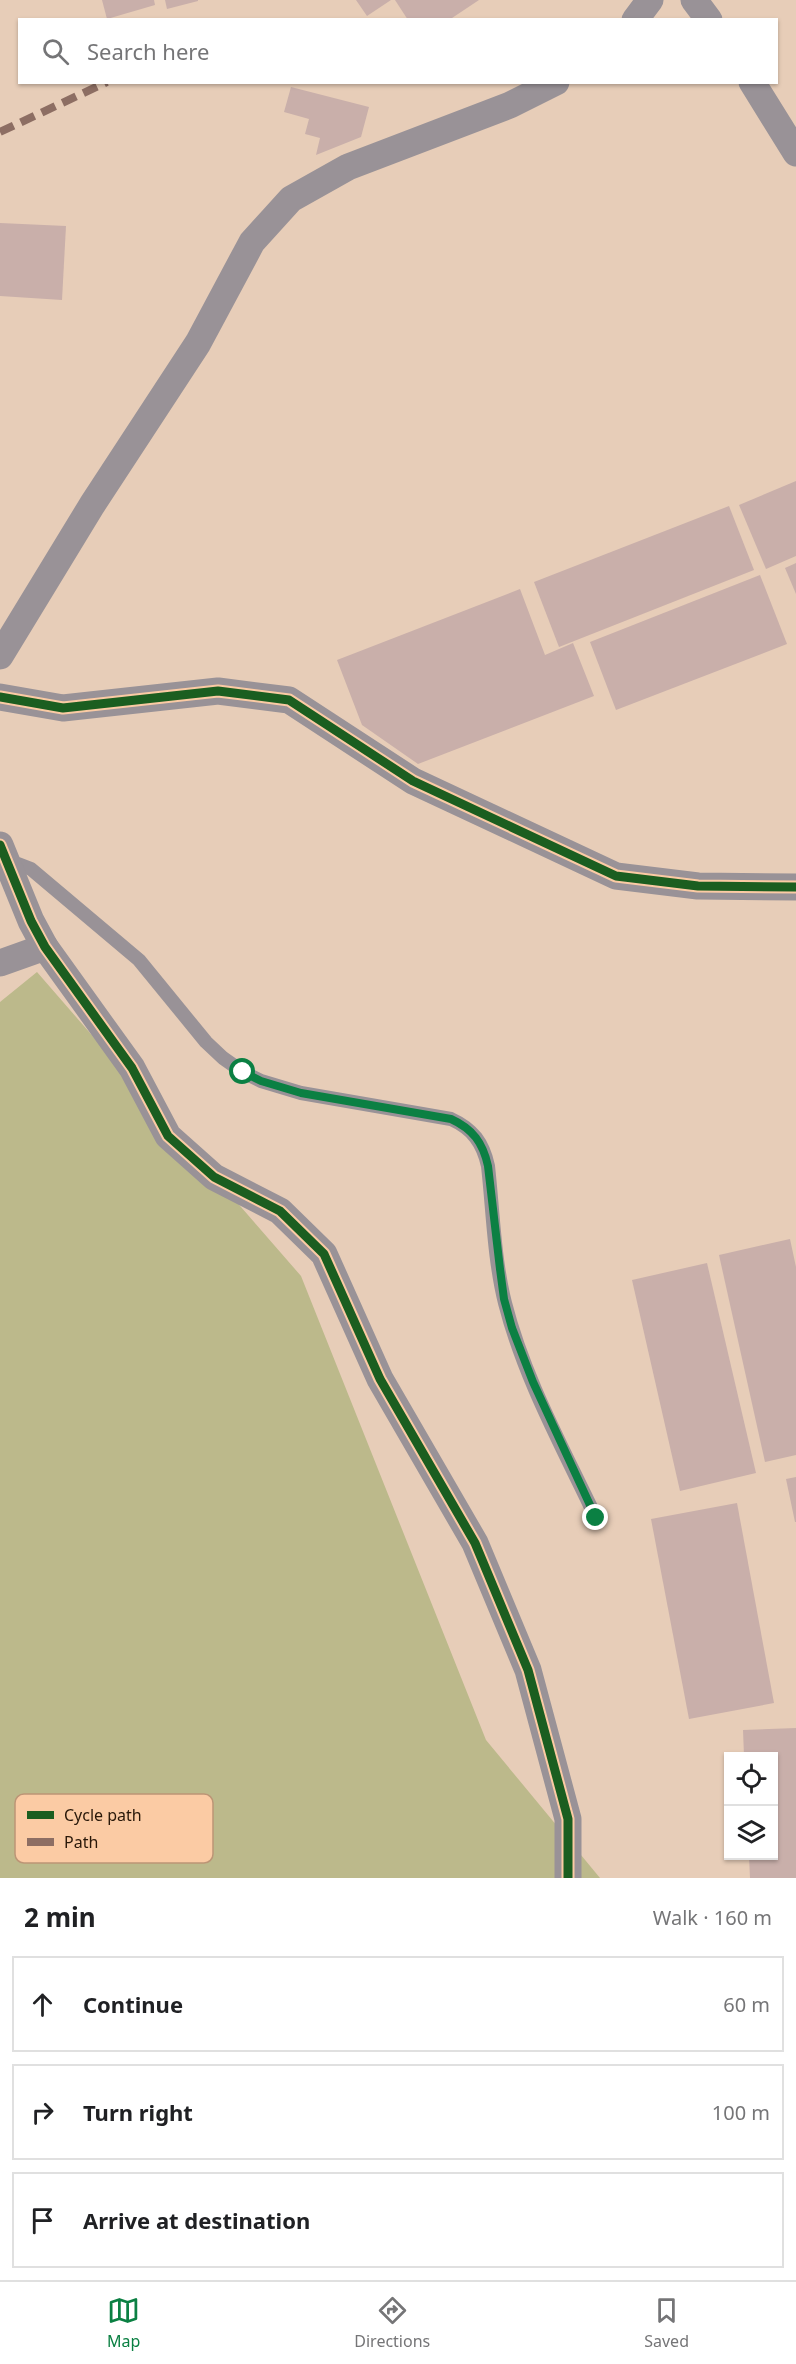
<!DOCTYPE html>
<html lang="en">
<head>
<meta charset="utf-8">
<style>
	:root { --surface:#fff; --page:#f2f2f2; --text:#202124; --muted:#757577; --line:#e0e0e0; --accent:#0b8043 }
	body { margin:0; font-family:"Noto Sans",sans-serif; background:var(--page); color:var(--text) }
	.controls { position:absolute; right:18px; bottom:18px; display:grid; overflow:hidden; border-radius:0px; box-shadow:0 2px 4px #0004 }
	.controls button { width:54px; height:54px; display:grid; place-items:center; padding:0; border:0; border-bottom:2px solid var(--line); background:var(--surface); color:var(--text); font:30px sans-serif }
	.stop { position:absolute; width:18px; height:18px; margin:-14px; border:4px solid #0b8043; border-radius:50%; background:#fff }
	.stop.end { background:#0b8043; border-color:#fff; box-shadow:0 2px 6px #0008 }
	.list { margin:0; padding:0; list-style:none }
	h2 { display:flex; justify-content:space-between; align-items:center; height:78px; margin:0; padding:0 24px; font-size:26px }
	h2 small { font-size:20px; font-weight:400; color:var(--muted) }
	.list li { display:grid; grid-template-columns:39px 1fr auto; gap:18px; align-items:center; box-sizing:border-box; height:96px; margin:0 12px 12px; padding:0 12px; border:2px solid var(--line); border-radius:0px }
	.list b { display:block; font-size:22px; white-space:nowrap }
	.list em { font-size:20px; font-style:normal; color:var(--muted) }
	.icon { flex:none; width:33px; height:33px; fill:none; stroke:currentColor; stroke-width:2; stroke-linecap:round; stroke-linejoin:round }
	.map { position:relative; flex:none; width:796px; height:1878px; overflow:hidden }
	.search { position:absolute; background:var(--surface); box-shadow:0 2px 4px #0004; left:18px; right:18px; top:18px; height:66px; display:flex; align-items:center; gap:15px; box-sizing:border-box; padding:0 21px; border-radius:0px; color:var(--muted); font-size:22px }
	.sheet { height:402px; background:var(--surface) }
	nav { display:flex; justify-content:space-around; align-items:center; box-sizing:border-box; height:84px; border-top:2px solid var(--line); background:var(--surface); font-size:16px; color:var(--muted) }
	nav a { display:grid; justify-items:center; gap:3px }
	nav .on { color:var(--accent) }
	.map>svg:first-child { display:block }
</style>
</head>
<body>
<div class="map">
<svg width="796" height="1878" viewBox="0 0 796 1878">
	<rect width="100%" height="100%" fill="#e7cdb8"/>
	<path fill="#bcb98b" d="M37 972 301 1276 486 1740 600 1878H0V1002Z"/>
	<g fill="#c9afaa">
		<path d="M102 0H154L155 5 107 19Z"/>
		<path d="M165 0H198V1L167 9Z"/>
		<path d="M356 0H391L367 16Z"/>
		<path d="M395 0H479L449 20H408Z"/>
		<path d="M291 87 369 107 361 137 316 155 320 138 305 134 309 119 284 112Z"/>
		<path d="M0 223 66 226 62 300 0 296Z"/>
		<path d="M796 481V556L766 569 739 505Z"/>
		<path d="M729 506 754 570 559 647 534 582Z"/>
		<path d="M796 563V594L785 568Z"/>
		<path d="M760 575 787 644 616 710 590 642Z"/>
		<path d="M520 589 545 655 573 643 594 696 418 764 362 725 337 660Z"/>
		<path d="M790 1239 796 1267V1455L765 1462 719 1255Z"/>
		<path d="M707 1263 756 1473 680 1491 632 1280Z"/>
		<path d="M796 1477V1522H795L786 1479Z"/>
		<path d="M737 1503 774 1703 689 1719 651 1519Z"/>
		<path d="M796 1728V1878H750L749 1856H774V1756H744L743 1730Z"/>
	</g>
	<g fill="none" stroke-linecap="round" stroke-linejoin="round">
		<path stroke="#999297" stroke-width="14" d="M7 864H18L31 869 139 960 206 1042 223 1058 243 1072 261 1081 301 1093 451 1119C473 1129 483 1143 488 1166 493 1211 494 1259 505 1303 524 1378 563 1448 596 1518"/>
		<g stroke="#999297" stroke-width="27">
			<path d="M694 0 709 20"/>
			<path d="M635 20 650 0"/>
			<path d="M752 82 796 153"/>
			<path d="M0 656 92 505 198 343 252 242 291 199 348 167 510 105 556 82"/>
			<path d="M0 697 63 708 218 691 289 700 413 781 616 876 698 886 796 887"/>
			<path d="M0 845 31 921 45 947 132 1068 168 1136 214 1177 280 1211 324 1254 380 1379 475 1543 528 1670 568 1819V1878"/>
			<path d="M0 963 45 947"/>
		</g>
		<path stroke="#8d6e63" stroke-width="8" stroke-dasharray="15 8" stroke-linecap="butt" d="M0 132 107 82"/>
		<g stroke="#fbcba4" stroke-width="13">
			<g id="cycleway">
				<path d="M0 697 63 708 218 691 289 700 413 781 616 876 698 886 796 887"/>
				<path d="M0 845 31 921 45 947 132 1068 168 1136 214 1177 280 1211 324 1254 380 1379 475 1543 528 1670 568 1819V1878"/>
			</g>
		</g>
		<use href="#cycleway" stroke="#1b5e20" stroke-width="9"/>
	</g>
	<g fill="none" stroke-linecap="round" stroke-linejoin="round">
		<path stroke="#0b8043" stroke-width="8" d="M243 1072 261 1081 301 1093 451 1119C473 1129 483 1143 488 1166L500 1269 504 1299 512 1328 533 1382 596 1518"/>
	</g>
	<rect x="15" y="1794" width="198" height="69" rx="9" fill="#fbcba4" stroke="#bc9576" stroke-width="1.5"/>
	<rect x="27" y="1811" width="27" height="8" fill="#1b5e20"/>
	<rect x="27" y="1838" width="27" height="8" fill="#8d6e63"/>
	<g font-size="16" fill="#291809">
		<text x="64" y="1821">Cycle path</text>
		<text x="64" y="1848">Path</text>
	</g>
</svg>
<div class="controls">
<button><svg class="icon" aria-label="locate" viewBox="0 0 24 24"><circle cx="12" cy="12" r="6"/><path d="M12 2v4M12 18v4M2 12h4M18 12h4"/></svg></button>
<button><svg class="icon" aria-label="layers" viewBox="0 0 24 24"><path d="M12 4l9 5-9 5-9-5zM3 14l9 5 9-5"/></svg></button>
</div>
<div class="stop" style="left:243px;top:1072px"></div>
<div class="stop end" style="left:596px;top:1518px"></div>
<div class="search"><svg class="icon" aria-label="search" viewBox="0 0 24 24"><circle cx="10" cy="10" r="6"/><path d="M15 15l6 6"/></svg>Search here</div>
</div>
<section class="sheet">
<h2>2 min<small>Walk · 160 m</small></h2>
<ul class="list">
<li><svg class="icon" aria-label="ahead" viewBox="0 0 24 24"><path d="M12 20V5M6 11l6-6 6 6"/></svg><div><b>Continue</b></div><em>60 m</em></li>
<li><svg class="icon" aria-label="right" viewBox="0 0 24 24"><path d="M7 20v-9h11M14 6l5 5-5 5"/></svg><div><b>Turn right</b></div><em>100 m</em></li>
<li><svg class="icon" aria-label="arrive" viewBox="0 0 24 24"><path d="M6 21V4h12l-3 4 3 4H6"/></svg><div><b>Arrive at destination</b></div></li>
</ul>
</section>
<nav>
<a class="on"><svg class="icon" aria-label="map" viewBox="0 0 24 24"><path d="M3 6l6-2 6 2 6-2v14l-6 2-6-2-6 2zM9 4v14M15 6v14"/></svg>Map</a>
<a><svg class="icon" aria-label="directions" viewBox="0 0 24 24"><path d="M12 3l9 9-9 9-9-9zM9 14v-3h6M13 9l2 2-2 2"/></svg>Directions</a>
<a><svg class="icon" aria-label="saved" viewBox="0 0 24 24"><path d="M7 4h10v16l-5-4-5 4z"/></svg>Saved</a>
</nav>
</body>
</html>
